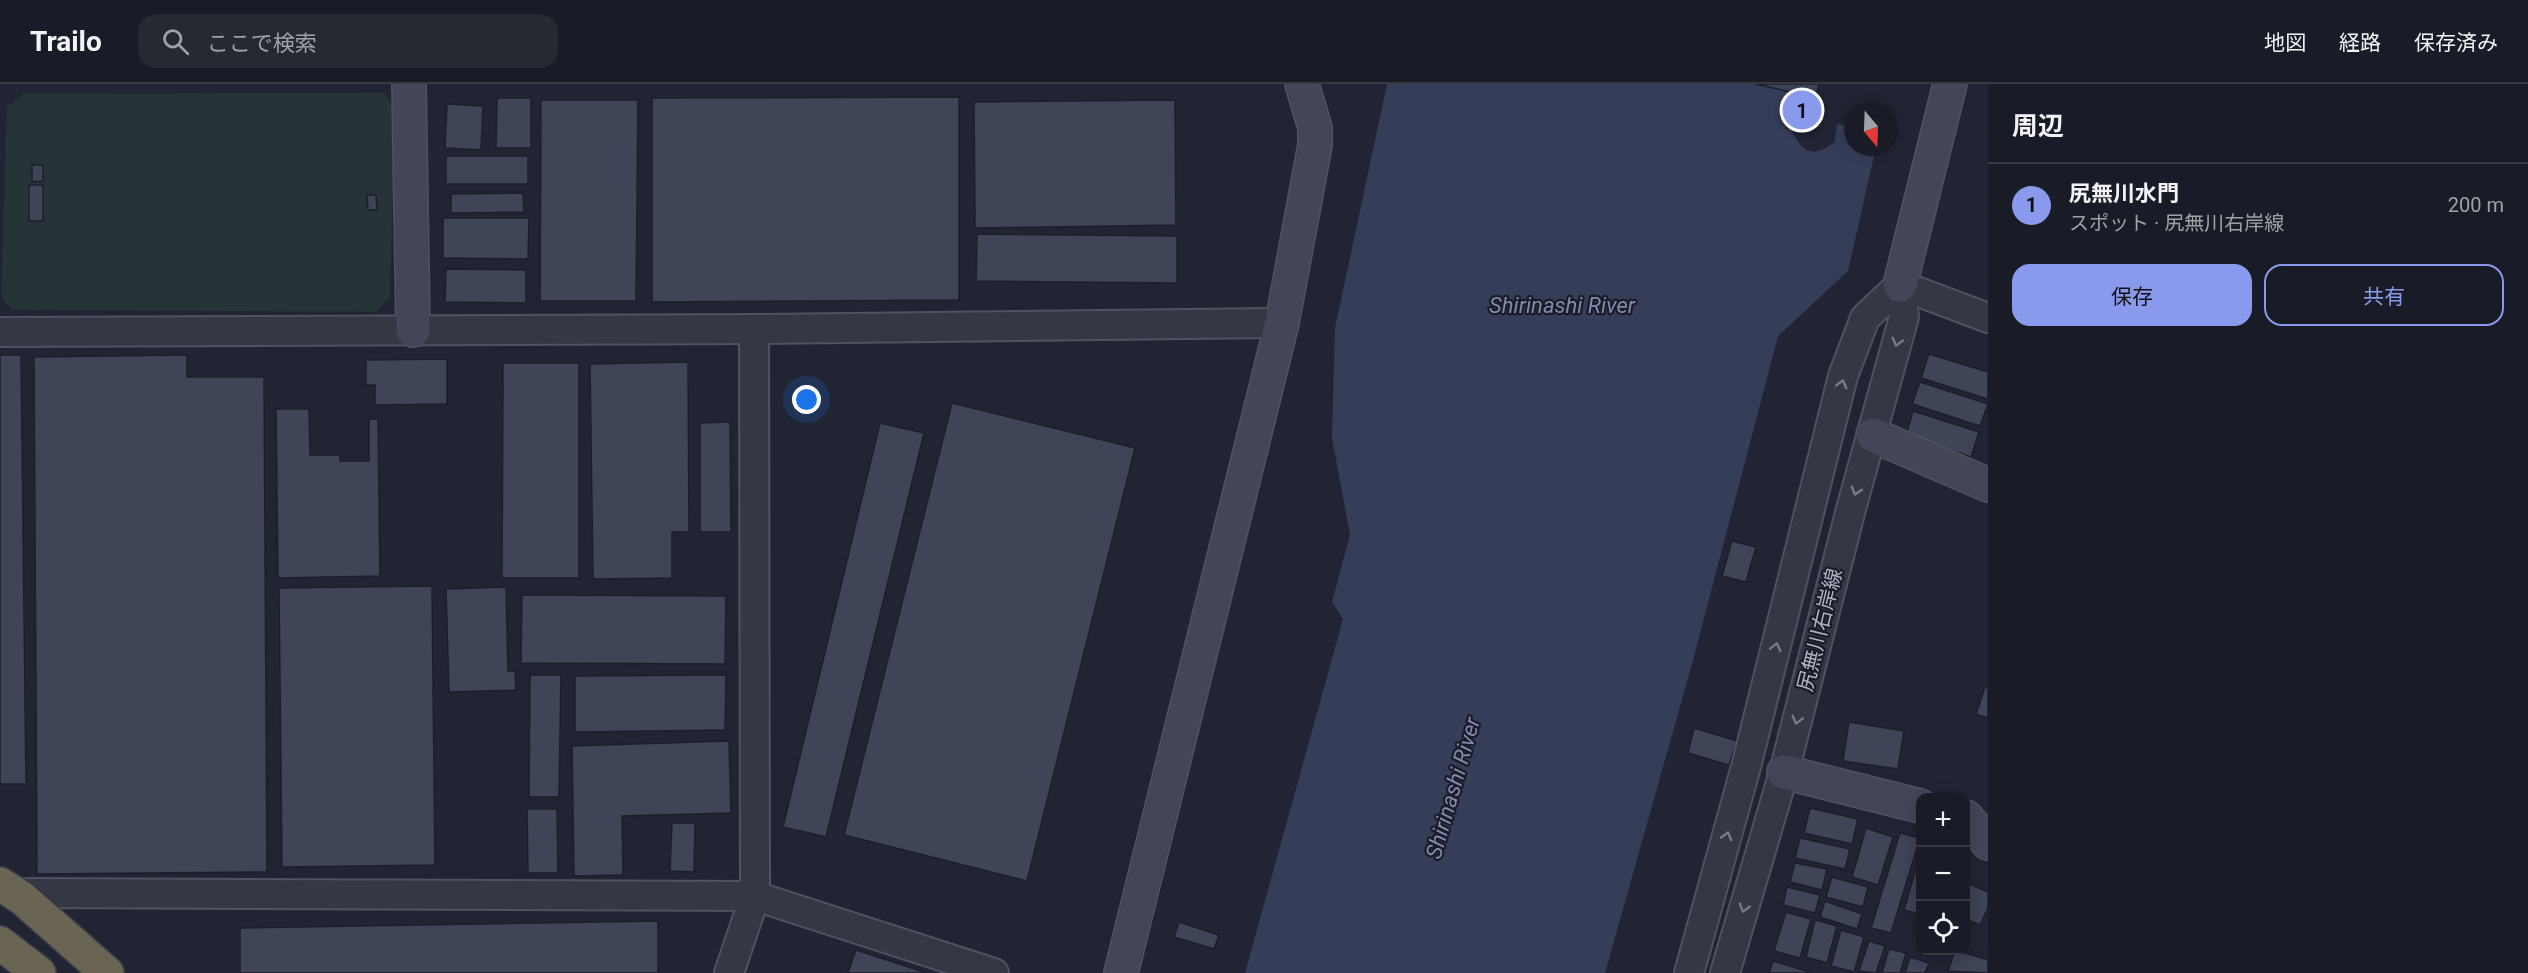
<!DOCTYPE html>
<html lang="ja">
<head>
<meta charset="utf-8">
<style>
	:root { --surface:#191c26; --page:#262932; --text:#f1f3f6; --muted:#9fa1a7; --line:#373a43; --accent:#899aec }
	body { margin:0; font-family:Roboto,"Noto Sans JP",sans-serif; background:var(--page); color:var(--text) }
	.controls { position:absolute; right:18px; bottom:18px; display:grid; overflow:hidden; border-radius:12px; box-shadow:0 3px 15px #0003 }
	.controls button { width:54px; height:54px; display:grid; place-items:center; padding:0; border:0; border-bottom:2px solid var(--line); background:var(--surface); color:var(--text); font:30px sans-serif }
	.compass { position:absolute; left:1844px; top:18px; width:54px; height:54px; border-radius:50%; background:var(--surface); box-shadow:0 3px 15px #0003; rotate:161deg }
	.you { position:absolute; left:807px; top:316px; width:21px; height:21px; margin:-15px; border:4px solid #fff; border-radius:50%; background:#1a73e8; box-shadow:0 0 0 9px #1a73e833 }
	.badge { display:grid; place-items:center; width:39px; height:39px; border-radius:50%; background:var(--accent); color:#111; font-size:20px; font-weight:700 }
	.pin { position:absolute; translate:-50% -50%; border:3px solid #fff; box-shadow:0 2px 6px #0006 }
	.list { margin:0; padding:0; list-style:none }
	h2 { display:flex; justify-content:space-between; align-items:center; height:78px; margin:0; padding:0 24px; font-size:26px }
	h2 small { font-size:20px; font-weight:400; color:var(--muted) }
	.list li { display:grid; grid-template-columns:39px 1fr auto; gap:18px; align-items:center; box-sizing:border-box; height:84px; padding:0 24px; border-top:2px solid var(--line) }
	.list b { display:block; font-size:22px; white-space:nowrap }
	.list p { margin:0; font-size:20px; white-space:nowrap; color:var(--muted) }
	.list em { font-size:20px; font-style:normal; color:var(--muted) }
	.actions { display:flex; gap:12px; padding:18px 24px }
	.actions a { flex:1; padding:14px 0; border:2px solid var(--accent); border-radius:18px; text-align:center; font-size:21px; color:var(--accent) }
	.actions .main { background:var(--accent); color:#111 }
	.icon { flex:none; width:33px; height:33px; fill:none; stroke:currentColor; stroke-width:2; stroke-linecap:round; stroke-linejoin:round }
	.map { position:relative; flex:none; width:1988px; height:889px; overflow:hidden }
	header { display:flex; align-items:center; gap:36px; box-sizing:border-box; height:84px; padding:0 30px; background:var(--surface); border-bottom:2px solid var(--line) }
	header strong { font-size:28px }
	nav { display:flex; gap:33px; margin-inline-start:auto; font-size:21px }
	.search { width:420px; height:54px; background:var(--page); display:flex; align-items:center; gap:15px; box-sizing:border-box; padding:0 21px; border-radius:18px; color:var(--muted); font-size:22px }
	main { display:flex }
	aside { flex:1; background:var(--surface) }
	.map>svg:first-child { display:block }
</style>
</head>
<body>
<header>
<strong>Trailo</strong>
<div class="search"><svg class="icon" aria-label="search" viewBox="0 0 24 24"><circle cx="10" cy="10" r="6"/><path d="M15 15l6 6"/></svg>ここで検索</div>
<nav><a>地図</a><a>経路</a><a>保存済み</a></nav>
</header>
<main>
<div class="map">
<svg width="1988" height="889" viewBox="0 0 1988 889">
	<rect width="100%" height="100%" fill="#212533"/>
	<path fill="#263337" d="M385 9 395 26 390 213 376 228 12 226 1 212 7 23 23 10Z"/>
	<path fill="#363d59" d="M1387 0H1796L1804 3 1792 47C1803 70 1814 74 1835 58L1837 40 1853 43V63H1876L1848 187 1778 252 1692 580 1605 889H1245L1343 535 1332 518 1350 451 1332 354 1335 244Z"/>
	<g fill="#3f4456" stroke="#1c1f2b" stroke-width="1.5">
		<path d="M1756 0H1819L1808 47 1787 44 1796 9Z"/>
		<path d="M959 13V216L652 218V14Z"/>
		<path d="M497 14H531V64H496Z"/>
		<path d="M541 16H638L636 217H540Z"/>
		<path d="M1175 16 1176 141 975 144 974 18Z"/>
		<path d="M447 20 483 22 481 66 445 64Z"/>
		<rect x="446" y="72" width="82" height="28"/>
		<path d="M32 81H43V97L32 98Z"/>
		<rect x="29" y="101" width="14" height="36"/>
		<path d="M523 109 524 128 451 129V110Z"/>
		<path d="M367 111H376L377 126H368Z"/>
		<path d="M443 134H529L528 175 443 174Z"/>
		<path d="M977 150 1177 152V199L976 197Z"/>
		<path d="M446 185 526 186V219L445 218Z"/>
		<path d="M1929 270 1988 288V315L1921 294Z"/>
		<path d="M0 271H21L26 700H0Z"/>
		<path d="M187 271V293H264L267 788 37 790 34 273Z"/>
		<path d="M447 275V320L375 321V301H366V276Z"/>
		<path d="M688 278 689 448H672V494L593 495 590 280Z"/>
		<path d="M503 279H579V494H502Z"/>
		<path d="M1920 298 1988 320 1980 342 1912 320Z"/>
		<path d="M952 319 1135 364 1027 797 844 751Z"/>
		<path d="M276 325H309L310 371H340V377H369V335H378L380 492 278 494Z"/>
		<path d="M1913 327 1979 348 1971 373 1906 351Z"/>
		<path d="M730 338 731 448H700V339Z"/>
		<path d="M880 339 924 349 826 753 783 743Z"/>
		<path d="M1732 457 1756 463 1746 498 1722 492Z"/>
		<path d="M432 502 435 781 282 783 279 504Z"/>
		<path d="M506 503 508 587H515L516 606 449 608 446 505Z"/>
		<path d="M522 511 726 512 725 580 521 579Z"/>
		<path d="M530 591H561L559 713H529Z"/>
		<path d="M726 591 725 646 575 648V592Z"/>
		<path d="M1985 603 1988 604V634L1976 630Z"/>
		<path d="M1849 638 1904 647 1898 685 1843 677Z"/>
		<path d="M1694 644 1737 657 1729 681 1688 669Z"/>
		<path d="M729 657 731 729 622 732 623 791 574 792 572 662Z"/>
		<path d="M1810 724 1858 735 1852 760 1804 749Z"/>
		<path d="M527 725H557L558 789H528Z"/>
		<path d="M672 739H695L694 788 670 787Z"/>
		<path d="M1866 744 1893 753 1878 801 1852 793Z"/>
		<path d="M1900 749 1920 754 1891 849 1871 844Z"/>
		<path d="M1800 754 1850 765 1845 785 1795 774Z"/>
		<path d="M1920 771V830L1904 826Z"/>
		<path d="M1795 779 1827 785 1822 806 1790 798Z"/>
		<path d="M1832 793 1868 803 1863 823 1826 813Z"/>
		<path d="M1969 800 1988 808V824L1980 841 1966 835V808Z"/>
		<path d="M1787 803 1820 811 1815 829 1783 821Z"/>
		<path d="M1825 817 1862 830 1857 845 1820 833Z"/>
		<path d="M1786 828 1811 835 1800 874 1774 867Z"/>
		<path d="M1815 836 1837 842 1827 879 1806 873Z"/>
		<path d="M658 837V889H240V844Z"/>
		<path d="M1179 838 1219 851 1214 865 1174 853Z"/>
		<path d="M1841 846 1864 853 1854 888 1831 882Z"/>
		<path d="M1869 857 1885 862 1876 889 1859 887Z"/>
		<path d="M1889 865 1906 869 1900 889H1882Z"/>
		<path d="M856 866 927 889H848Z"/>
		<path d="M1955 866 1988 876V889L1948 887Z"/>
		<path d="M1910 873 1929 879 1925 889H1905Z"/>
		<path d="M1773 877 1809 888V889H1769Z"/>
	</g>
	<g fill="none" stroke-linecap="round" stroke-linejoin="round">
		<g stroke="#4f525f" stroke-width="32">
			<g id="street">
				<path d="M1900 201 1988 234"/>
				<path d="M0 248 754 245 1282 239"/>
				<path d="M28 809 755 812 994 889"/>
				<path d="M729 889 755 812 754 245"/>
				<path d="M1689 889 1747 679 1843 292 1865 234 1900 201"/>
				<path d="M1725 889 1784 688 1851 425 1904 233 1900 201"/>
			</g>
		</g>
		<g stroke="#4f525f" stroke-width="36">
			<g id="secondary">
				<path d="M409 0 413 246"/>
				<path d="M1900 201 1950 0"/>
				<path d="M1873 351 1988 401"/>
				<path d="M1784 688 1920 722"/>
				<path d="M1966 733 1988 759"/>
				<path d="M1121 889 1282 239 1315 61V44L1302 0"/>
			</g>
		</g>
		<g stroke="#3c3f4c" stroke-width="36">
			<g id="highway">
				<path d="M0 800 22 814 107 889"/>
				<path d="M0 859 39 889"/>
			</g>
		</g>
		<use href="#street" stroke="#343744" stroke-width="28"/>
		<use href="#secondary" stroke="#434657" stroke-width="33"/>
		<use href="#highway" stroke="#696552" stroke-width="33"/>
	</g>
	<defs><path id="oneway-chevron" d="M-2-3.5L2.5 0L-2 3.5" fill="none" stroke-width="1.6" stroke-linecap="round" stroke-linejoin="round" transform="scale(1.5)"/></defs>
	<g stroke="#777b89">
		<use href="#oneway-chevron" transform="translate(1897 258) rotate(105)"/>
		<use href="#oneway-chevron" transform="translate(1842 300) rotate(-75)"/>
		<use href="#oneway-chevron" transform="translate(1856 407) rotate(107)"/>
		<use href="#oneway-chevron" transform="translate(1776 563) rotate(-76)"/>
		<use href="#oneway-chevron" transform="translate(1797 636) rotate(104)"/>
		<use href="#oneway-chevron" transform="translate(1727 752) rotate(-75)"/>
		<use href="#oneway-chevron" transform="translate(1744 824) rotate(106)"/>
	</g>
	<g text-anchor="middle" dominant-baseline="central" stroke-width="4.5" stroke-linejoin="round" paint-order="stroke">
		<g font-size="21" fill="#aeb2c1" stroke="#1a1d29">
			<text transform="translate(1820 546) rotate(-76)">尻無川右岸線</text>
		</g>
		<g font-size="22" font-style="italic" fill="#808aac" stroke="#1a1d29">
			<text x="1562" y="221">Shirinashi River</text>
			<text transform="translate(1453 704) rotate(-74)">Shirinashi River</text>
		</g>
	</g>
</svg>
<div class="controls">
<button>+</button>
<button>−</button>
<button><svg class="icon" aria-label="locate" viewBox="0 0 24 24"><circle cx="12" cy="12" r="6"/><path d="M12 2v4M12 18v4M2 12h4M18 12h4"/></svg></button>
</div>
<svg class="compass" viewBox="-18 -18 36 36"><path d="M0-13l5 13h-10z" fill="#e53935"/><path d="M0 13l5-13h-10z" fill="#9fa1a7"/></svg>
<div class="you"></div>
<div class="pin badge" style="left:1802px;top:26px">1</div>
</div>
<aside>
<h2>周辺<small></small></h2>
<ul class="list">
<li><span class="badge">1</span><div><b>尻無川水門</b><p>スポット · 尻無川右岸線</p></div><em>200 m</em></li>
</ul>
<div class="actions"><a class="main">保存</a><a>共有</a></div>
</aside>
</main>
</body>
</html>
